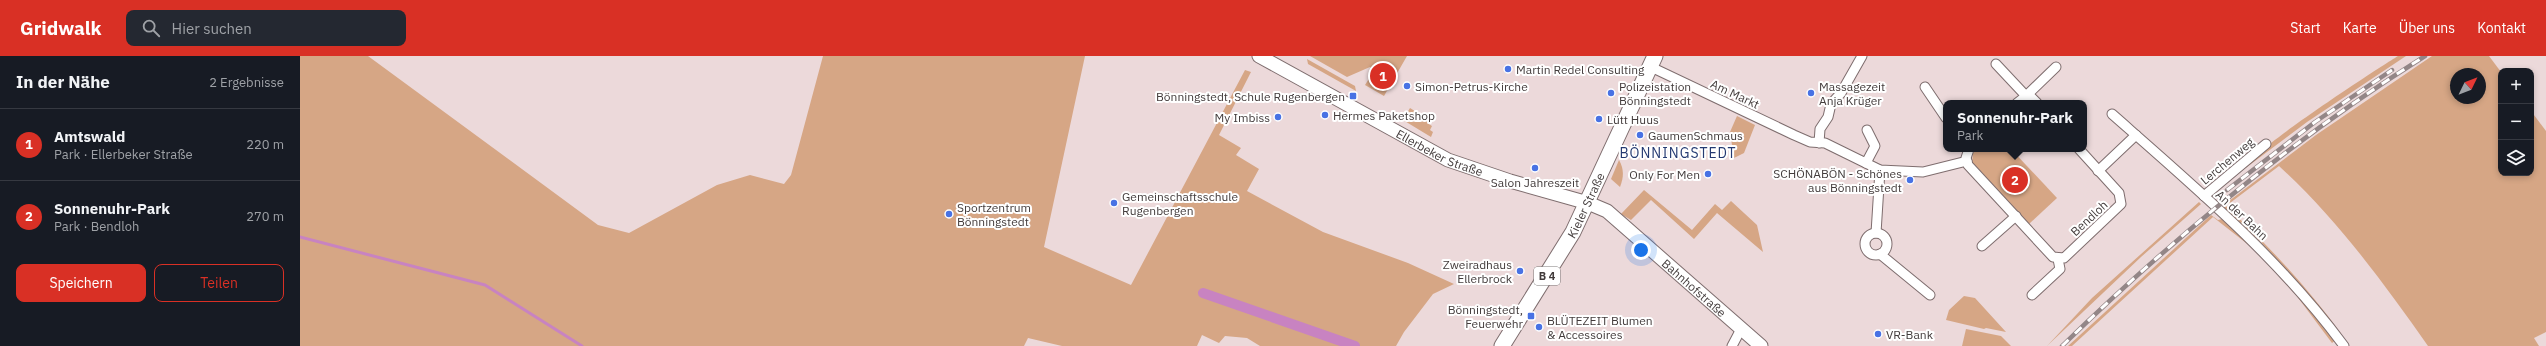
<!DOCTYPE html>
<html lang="de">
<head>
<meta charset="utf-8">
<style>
	:root { --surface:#171b24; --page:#242831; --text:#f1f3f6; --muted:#9ea1a6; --line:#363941; --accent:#d93025 }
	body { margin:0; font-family:"IBM Plex Sans",sans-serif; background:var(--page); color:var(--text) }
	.controls { position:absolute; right:12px; top:12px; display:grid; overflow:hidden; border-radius:8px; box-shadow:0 2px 6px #0003 }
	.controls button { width:36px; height:36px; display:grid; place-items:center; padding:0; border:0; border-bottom:1px solid var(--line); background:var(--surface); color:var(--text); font:20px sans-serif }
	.compass { position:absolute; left:2150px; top:12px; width:36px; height:36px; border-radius:50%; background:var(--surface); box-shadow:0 2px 6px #0003; rotate:47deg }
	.you { position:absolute; left:1341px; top:194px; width:14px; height:14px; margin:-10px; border:3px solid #fff; border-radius:50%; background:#1a73e8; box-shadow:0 0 0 6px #1a73e833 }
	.badge { display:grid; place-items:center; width:26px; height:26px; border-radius:50%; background:var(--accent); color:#fff; font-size:13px; font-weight:700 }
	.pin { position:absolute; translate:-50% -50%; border:2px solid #fff; box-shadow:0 1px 4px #0006 }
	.popup { position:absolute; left:1643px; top:44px; width:144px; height:52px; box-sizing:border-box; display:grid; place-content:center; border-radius:8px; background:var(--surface); filter:drop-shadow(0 1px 3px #0005); font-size:13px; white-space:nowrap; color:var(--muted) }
	.popup b { font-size:15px; color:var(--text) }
	.popup::after { content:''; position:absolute; left:50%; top:100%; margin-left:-8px; border:8px solid transparent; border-top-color:var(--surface) }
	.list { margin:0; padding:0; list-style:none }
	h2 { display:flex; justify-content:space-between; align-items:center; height:52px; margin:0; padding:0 16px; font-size:17px }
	h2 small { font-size:13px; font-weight:400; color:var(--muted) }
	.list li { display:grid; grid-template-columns:26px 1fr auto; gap:12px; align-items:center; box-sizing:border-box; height:72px; padding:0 16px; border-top:1px solid var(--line) }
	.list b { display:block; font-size:15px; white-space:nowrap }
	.list p { margin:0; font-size:13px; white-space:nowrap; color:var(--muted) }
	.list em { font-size:13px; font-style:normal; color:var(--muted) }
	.actions { display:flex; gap:8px; padding:12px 16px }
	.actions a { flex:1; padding:9px 0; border:1px solid var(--accent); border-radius:8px; text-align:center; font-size:14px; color:var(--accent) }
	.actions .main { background:var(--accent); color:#fff }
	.icon { flex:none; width:22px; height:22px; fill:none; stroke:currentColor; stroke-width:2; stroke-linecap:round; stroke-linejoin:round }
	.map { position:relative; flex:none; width:2246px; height:290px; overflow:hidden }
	header { display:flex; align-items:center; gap:24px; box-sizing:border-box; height:56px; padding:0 20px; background:var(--accent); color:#fff }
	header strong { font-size:19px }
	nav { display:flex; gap:22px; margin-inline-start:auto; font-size:14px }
	.search { width:280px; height:36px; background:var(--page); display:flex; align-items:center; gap:10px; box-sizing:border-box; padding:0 14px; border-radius:8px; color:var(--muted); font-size:15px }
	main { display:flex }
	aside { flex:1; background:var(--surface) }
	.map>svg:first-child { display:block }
</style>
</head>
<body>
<header>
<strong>Gridwalk</strong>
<div class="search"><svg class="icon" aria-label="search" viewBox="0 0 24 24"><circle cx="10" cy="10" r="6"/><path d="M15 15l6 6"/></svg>Hier suchen</div>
<nav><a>Start</a><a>Karte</a><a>Über uns</a><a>Kontakt</a></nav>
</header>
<main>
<aside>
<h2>In der Nähe<small>2 Ergebnisse</small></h2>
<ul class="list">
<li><span class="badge">1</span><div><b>Amtswald</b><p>Park · Ellerbeker Straße</p></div><em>220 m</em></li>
<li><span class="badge">2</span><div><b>Sonnenuhr-Park</b><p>Park · Bendloh</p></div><em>270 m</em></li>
</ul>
<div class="actions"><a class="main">Speichern</a><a>Teilen</a></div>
</aside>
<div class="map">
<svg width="2246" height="290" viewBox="0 0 2246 290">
	<rect width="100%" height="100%" fill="#ecd9da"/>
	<g fill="#d6a685" fill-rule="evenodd">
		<path d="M0 0H68L298 169 329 177 417 129 450 119 484 128 491 119 523 0H785L744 191 831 229 945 14 951 16 919 79 941 92 936 99 959 113 947 135 1023 176 1108 207 1154 228 1133 238 1104 276 1096 290H960L947 282 925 280 919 287 902 279 897 290H762L728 282 724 290H0Z"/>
		<path d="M1010 0H1107L1084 40 1065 29 1074 15 1070 11 1047 21Z"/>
		<path d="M2098 0H2106L2007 66 1943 114C1946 98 2077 13 2098 0Z"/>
		<path d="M2132 0H2189L2201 16V117H2231V55L2246 75V276L2234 282 2239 290H2128C2083 226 2037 163 1979 110L1926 150C1969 190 2008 232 2042 279L2040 281 1997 227 1960 185 1921 151 2016 79ZM2156 18H2180V42H2156Z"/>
		<path d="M1007 3 1055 30 1056 35 1008 8Z"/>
		<path d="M1110 52 1129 64 1127 67 1132 70 1130 74 1133 76 1131 81 1103 64Z"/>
		<path d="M1437 60 1455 69 1444 97 1434 102 1430 76Z"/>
		<path d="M1678 93H1711L1757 142 1729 168 1672 107 1673 97Z"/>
		<path d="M1319 104C1324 113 1324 121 1320 131L1311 123Z"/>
		<path d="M1344 134 1392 174 1415 148 1422 154 1431 145 1457 169 1463 196 1417 157 1394 183 1351 144 1331 164 1321 158Z"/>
		<path d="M1899 146 1901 148 1841 201 1747 290 1792 242Z"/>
		<path d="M1911 159 1918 164 1922 163 1954 187 2036 284 2032 287 1996 239 1955 194 1913 161 1772 290H1768Z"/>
		<path d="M1664 240 1675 242 1706 276 1686 272 1684 273 1646 264 1649 254Z"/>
		<path d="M1666 273 1701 280 1711 290H1662Z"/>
	</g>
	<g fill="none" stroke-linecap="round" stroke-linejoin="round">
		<path stroke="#c883c1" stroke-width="3" d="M0 181 185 229 282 290"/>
		<path stroke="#c883c1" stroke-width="10" d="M903 237 1055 290"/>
		<g stroke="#7e6d6e" stroke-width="11">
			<g id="street">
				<path d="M1696 8 1726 40 1756 11"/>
				<path d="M1351 11 1494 79 1510 86 1525 87 1580 114 1623 116 1667 105"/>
				<path d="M1625 31 1646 62"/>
				<path d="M1717 47 1726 40 1731 41 1737 47"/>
				<path d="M1812 58C1894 130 1978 201 2044 290"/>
				<path d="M1519 87 1520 73 1528 61 1531 48 1541 37 1562 0"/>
				<path d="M1669 93 1666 102 1668 109 1753 201 1764 202 1821 148 1819 137 1779 93"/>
				<path d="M1566 107 1575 90 1567 74"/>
				<path d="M1798 115 1836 79"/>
				<path d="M1904 140 1966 88"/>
				<circle cx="1576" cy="188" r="11"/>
				<path d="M1576 177 1580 114"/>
				<path d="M1682 190 1716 160"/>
				<path d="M1580 198 1630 239"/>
				<path d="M1732 239 1760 213 1758 203"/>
				<path d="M1432 290 1441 273"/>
			</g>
		</g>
		<g stroke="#7e6d6e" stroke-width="15">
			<g id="secondary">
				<path id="s1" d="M959 0 1148 104 1210 125 1288 147 1307 155 1461 290"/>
			</g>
		</g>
		<g stroke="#7e6d6e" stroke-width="17">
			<g id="primary">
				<path id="s2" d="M1202 290 1273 176 1355 0"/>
			</g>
		</g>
		<use href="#street" stroke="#fff" stroke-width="9"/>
		<use href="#secondary" stroke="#fff" stroke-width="13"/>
		<use href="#primary" stroke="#fff" stroke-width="15"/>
		<g stroke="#938687" stroke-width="4.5">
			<g id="rail">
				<path d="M1927 134 2015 66 2092 14"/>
				<path d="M1762 290C1874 181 1993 83 2125 0"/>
			</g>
		</g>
		<use href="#rail" stroke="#fff" stroke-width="3" stroke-dasharray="9" stroke-linecap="butt"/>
	</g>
	<g fill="#4872e4" stroke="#fff" stroke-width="1.5">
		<circle cx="1208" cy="13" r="4"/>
		<circle cx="1107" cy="30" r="4"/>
		<circle cx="1311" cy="37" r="4"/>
		<circle cx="1511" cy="37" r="4"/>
		<rect x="1049" y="36" width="8" height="8" rx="2"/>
		<circle cx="1025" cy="59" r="4"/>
		<circle cx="978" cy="61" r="4"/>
		<circle cx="1299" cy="63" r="4"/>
		<circle cx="1340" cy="79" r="4"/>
		<circle cx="1235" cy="112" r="4"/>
		<circle cx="1408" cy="118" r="4"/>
		<circle cx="1610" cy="124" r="4"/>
		<circle cx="814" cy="147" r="4"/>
		<circle cx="649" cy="158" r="4"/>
		<circle cx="1220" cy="215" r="4"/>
		<rect x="1227" y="256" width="8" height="8" rx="2"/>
		<circle cx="1239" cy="271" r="4"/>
		<circle cx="1578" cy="278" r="4"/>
	</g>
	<g text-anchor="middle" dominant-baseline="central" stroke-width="4" stroke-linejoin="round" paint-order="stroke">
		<rect fill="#fff" stroke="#7b7676" stroke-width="1" x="1234" y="211" width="26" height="18" rx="3"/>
		<g font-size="11" font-weight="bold" fill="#423b3b">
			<text x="1247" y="220">B 4</text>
		</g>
		<g font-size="12" fill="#423b3b" stroke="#fff" text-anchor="start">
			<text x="1216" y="13">Martin Redel Consulting</text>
			<text x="1115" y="30">Simon-Petrus-Kirche</text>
			<text x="1319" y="30">Polizeistation<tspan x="1319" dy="14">Bönningstedt</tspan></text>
			<text x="1519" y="30">Massagezeit<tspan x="1519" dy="14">Anja Krüger</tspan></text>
			<text x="1045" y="40" text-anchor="end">Bönningstedt, Schule Rugenbergen</text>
			<text x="1033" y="59">Hermes Paketshop</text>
			<text x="970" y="61" text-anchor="end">My Imbiss</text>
			<text x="1307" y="63">Lütt Huus</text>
			<text x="1348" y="79">GaumenSchmaus</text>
			<text x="1602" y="117" text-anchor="end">SCHÖNABÖN - Schönes<tspan x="1602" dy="14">aus Bönningstedt</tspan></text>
			<text x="1400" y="118" text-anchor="end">Only For Men</text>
			<text x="1235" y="126" text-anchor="middle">Salon Jahreszeit</text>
			<text x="822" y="140">Gemeinschaftsschule<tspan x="822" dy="14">Rugenbergen</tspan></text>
			<text x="657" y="151">Sportzentrum<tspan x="657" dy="14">Bönningstedt</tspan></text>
			<text x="1212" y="208" text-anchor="end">Zweiradhaus<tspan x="1212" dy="14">Ellerbrock</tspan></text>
			<text x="1223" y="253" text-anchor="end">Bönningstedt,<tspan x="1223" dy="14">Feuerwehr</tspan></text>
			<text x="1247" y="264">BLÜTEZEIT Blumen<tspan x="1247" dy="14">&amp; Accessoires</tspan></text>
			<text x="1586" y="278">VR-Bank</text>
		</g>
		<g font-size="12" fill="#423b3b" stroke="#fff">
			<text transform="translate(1435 38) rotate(25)">Am Markt</text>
			<text stroke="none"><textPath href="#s1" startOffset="205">Ellerbeker Straße</textPath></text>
			<text transform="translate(1927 105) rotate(-40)">Lerchenweg</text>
			<text stroke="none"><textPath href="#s2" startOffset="164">Kieler Straße</textPath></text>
			<text transform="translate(1942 159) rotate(43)">An der Bahn</text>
			<text transform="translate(1789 162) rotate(-43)">Bendloh</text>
			<text stroke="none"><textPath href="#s1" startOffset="499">Bahnhofstraße</textPath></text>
		</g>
		<g font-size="14" letter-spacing="1" fill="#243971" stroke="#fff">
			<text x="1378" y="97">BÖNNINGSTEDT</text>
		</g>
	</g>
</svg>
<div class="controls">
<button>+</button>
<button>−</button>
<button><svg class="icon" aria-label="layers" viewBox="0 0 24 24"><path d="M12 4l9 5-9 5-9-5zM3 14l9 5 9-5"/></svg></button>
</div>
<svg class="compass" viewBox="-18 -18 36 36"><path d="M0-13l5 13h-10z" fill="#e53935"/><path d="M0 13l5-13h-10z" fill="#9ea1a6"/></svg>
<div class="you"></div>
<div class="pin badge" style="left:1083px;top:20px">1</div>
<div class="pin badge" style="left:1715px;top:124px">2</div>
<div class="popup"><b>Sonnenuhr-Park</b>Park</div>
</div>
</main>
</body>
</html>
